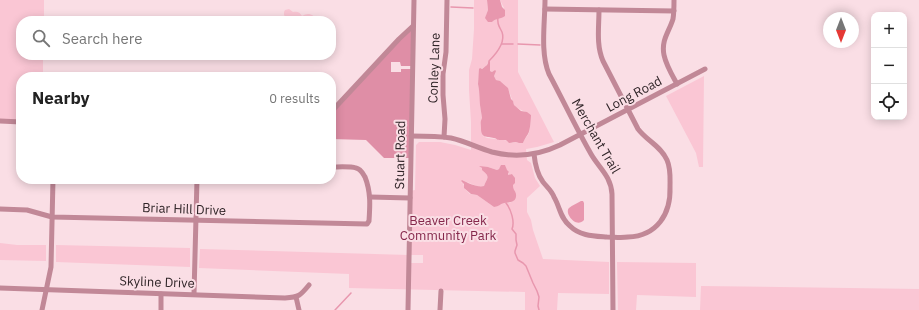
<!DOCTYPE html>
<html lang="en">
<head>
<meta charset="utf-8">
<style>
	:root { --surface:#fff; --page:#f2f2f2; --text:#222; --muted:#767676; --line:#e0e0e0 }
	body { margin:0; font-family:"IBM Plex Sans",sans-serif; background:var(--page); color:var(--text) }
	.controls { position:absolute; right:12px; top:12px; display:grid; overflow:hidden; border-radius:8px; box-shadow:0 2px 10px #0003 }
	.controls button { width:36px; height:36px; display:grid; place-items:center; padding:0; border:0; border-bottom:1px solid var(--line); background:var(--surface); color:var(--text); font:20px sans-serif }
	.compass { position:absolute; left:823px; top:12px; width:36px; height:36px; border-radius:50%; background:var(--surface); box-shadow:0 2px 10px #0003; rotate:180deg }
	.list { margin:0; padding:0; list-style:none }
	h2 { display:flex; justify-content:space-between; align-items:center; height:52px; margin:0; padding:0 16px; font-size:17px }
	h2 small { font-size:13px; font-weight:400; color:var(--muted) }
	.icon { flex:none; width:22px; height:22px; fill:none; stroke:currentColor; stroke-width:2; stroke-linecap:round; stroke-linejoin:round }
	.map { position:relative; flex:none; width:919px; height:310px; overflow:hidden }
	.search { position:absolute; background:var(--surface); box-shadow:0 2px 10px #0003; left:16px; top:16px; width:320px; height:44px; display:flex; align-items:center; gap:10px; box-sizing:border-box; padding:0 14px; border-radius:16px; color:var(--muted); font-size:15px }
	.panel { position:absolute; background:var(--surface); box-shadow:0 2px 10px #0003; left:16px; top:72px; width:320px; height:112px; border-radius:16px }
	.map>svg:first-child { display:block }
</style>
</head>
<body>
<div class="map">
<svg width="919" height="310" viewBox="0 0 919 310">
	<rect width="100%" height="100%" fill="#fadee5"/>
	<g fill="#fac6d4" fill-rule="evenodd">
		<path d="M0 0H44V21H21V55H43V77H21V122L0 121Z"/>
		<path d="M474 0H487L488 10 486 16 492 22 496 19 500 18 504 8 500 0H518V72L554 142 537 147 526 149 527 160 531 163 535 178 540 186 527 198V212L531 220 533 230 543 259 609 262V294L558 293 557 310H525V292L349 288V274L199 268 200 249 409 255 410 191 415 190 416 145 419 142H440L455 145 471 150V122L469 90V70L472 59 474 29ZM489 61 490 71 492 72 495 70 494 76 496 80C508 84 509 92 513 102 514 103 514 104 514 105 518 110 526 111 531 115 531 119 530 129 529 133 527 137 524 139 523 143H519L516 142 513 143 504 140 487 138 483 136 481 121 482 118 481 112 479 90 478 84 479 75 481 69 486 66ZM505 165 508 176 511 174 513 175 515 180 512 187C515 193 518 200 509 203 507 203 505 203 503 203 499 204 498 207 494 207L477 195 470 194 465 189 463 183 461 182 462 180 479 187 484 186C489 175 489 176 481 167H488L497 170ZM409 255H423V263H409Z"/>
		<path d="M289 9 293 12C297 11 300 12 302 16 308 12 314 14 317 21H290V19L286 18 284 15V12L285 10Z"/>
		<path d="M704 76 703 167H699L696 153 666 96Z"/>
		<path d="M0 243 17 245H46V261L0 260Z"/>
		<path d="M56 245 190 248V267L56 262Z"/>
		<path d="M617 262 696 263V297L637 295 636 310H618Z"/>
		<path d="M701 286 919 289V310H700Z"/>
	</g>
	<path fill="#df8ea6" d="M413 26 412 66H401L400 62H391V72H401V69H412L411 158H384L366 140 331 139V112Z"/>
	<g fill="#e897ae">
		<path d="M487 0H500L502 7 505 10V16C501 19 496 18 492 22H488L485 18 488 10Z"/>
		<path d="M489 61 490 62V71L492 72 495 70 496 71 494 76 496 80 500 81 508 88 511 99 513 101 514 105 521 111 527 112 531 115C531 119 530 131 528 134 526 137 524 140 523 143H519L516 142 509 143C506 139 505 140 501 140 496 140 498 139 494 138 487 136 481 139 481 128 481 124 480 122 482 118L480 105 479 90 478 84 479 69 480 68 482 69 487 65Z"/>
		<path d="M501 165H505L507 170 509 172 508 173V175L512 174 515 178V183L513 185C513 190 515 190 516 194 517 203 509 202 504 203 500 204 498 207 494 207L477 195 471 194 464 188V184L461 181 462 180C468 183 478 188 484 186 487 178 491 177 482 170V168L479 166 488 167 497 170 499 169Z"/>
		<path d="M581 201H583L584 203V220C576 229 564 213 569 208 572 205 578 203 581 201Z"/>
	</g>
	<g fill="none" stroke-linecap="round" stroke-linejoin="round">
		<g stroke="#e897ae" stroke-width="1.5">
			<path d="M451 7 473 8"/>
			<path d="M502 44H513"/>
			<path d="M518 44 540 45"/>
			<path d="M489 63V61C496 54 506 43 502 32 499 26 497 24 498 16"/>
			<path d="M506 203C511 209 515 222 512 229L516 234V240L517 245 515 251V253L518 260 523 263 526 266 533 283 537 291 539 297 538 306 539 310"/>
			<path d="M335 310 351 293"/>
		</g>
		<g stroke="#c18897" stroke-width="5">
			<path d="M545 0C545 22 540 53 549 74 563 100 576 128 591 154 599 168 611 176 612 194L613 310"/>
			<path d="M674 0C674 6 674 13 673 19 669 32 661 40 664 55 666 65 672 75 677 84"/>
			<path d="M545 9 674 11"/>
			<path d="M331 112 399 39 413 26"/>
			<path d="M0 121 21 122"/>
			<path d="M411 136C424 136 438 136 451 138 465 141 478 148 492 152 515 158 539 155 560 145L705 69"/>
			<path d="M444 137 445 119 443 95V74L446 52 447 0"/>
			<path d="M534 154C535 164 537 174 543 182 547 187 552 191 554 197 560 207 560 218 570 226 580 236 594 236 607 237 614 237 621 238 628 237 657 236 671 214 670 187 670 178 671 169 667 160 661 146 647 141 638 129L603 61C596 45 599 27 599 10"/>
			<path d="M370 197 410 198"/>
			<path d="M0 209 27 210 52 217 367 224 369 221C370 206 371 192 365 177 363 174 361 169 356 168 350 166 338 167 331 167"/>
			<path d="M0 288 285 298C299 297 300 296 309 285"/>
			<path d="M194 294 197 179"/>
			<path d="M296 297 299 310"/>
			<path d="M42 310 51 267 53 179"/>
			<path d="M161 310V294"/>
			<path d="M408 310 414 0"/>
			<path d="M440 310 441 291"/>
		</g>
	</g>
	<g text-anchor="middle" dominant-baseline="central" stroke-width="4" stroke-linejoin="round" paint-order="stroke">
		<g font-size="13" fill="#2f2427" stroke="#fadee5">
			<text transform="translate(434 68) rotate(-88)">Conley Lane</text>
			<text transform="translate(634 94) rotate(-28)">Long Road</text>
			<text transform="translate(596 136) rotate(60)">Merchant Trail</text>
			<text transform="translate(400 155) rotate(-89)">Stuart Road</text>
			<text transform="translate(184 209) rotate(2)">Briar Hill Drive</text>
			<text transform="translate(157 282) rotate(2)">Skyline Drive</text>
		</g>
		<g font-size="13" fill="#85274b" stroke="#fadee5">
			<text x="448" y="220">Beaver Creek<tspan x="448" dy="15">Community Park</tspan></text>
		</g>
	</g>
</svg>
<div class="controls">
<button>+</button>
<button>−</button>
<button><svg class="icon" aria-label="locate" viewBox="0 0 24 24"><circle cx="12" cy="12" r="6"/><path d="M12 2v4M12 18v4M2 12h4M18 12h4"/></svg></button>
</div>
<svg class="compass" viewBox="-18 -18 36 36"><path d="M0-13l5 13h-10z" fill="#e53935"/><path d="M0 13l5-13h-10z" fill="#767676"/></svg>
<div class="search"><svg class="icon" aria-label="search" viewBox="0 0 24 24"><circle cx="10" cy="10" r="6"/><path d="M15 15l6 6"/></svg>Search here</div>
<section class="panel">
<h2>Nearby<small>0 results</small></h2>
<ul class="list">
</ul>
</section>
</div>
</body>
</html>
